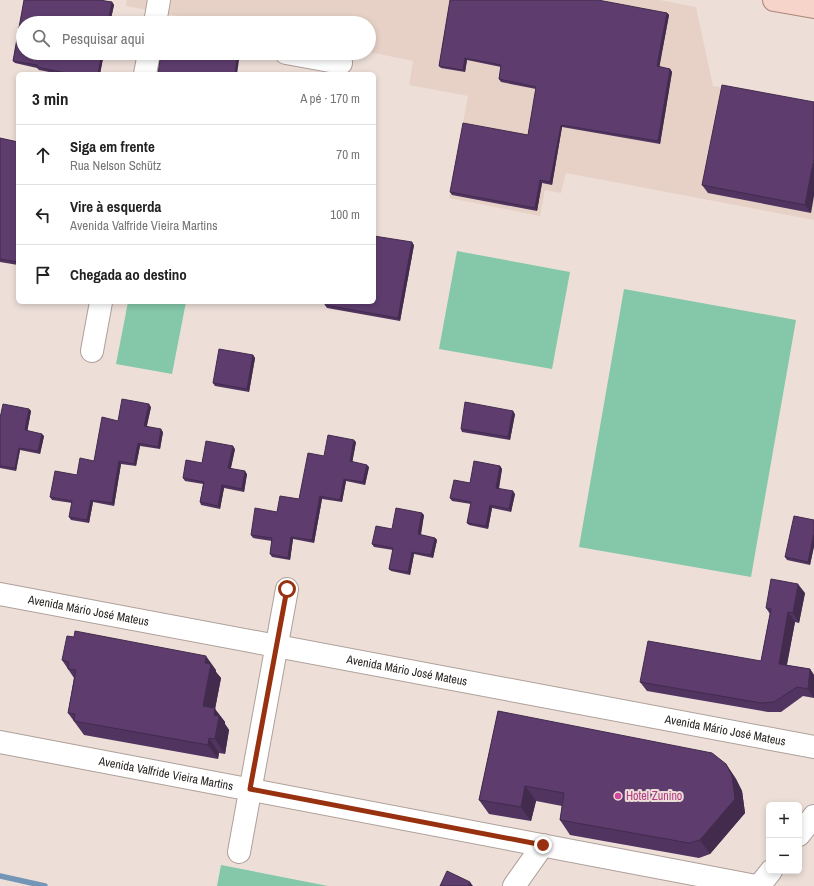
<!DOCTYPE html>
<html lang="pt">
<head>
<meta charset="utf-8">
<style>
	:root { --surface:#fff; --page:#f2f2f2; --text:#222; --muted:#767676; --line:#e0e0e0 }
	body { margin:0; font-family:"Archivo Narrow",sans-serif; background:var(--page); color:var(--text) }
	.controls { position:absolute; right:12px; bottom:12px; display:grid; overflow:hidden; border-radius:6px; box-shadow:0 2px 6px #0003 }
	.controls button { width:36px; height:36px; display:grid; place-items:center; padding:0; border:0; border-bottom:1px solid var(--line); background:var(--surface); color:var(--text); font:20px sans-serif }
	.stop { position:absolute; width:12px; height:12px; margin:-9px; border:3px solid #98310f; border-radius:50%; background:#fff }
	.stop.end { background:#98310f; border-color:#fff; box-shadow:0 1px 4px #0008 }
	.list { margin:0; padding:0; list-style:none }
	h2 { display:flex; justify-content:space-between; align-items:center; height:52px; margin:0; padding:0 16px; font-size:17px }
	h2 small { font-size:13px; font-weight:400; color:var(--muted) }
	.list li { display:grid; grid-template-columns:26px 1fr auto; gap:12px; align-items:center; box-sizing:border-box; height:60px; padding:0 16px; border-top:1px solid var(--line) }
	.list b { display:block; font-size:15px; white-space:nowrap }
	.list p { margin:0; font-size:13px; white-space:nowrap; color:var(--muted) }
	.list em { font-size:13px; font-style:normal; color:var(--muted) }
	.icon { flex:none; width:22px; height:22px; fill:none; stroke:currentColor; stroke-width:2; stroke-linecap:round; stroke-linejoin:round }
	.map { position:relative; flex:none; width:814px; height:886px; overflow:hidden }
	.search { position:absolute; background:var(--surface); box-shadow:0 2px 6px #0003; left:16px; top:16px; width:360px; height:44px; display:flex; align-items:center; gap:10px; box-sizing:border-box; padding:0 14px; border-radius:22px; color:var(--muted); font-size:15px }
	.panel { position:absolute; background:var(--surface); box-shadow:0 2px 6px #0003; left:16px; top:72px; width:360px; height:232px; border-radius:6px }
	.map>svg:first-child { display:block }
</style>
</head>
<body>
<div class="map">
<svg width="814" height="886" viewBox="0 0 814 886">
	<rect width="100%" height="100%" fill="#eddfd8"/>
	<path fill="#e7d1c6" d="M127 0H660L696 7 713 86 814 104V220L566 173 561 193 545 190 540 216 449 198 468 96 409 85 413 61 369 52V23H216L126 6Z"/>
	<g fill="#85c8a9">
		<path d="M457 251 570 272 552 369 439 349Z"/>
		<path d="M624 289 796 320 751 577 579 547Z"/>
		<path d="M128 302H186L172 374 116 364Z"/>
		<path d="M221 865 328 886H217Z"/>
	</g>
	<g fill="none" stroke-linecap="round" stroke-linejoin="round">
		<path stroke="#7395b6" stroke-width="5.5" d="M0 876 45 886"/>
		<g stroke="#aea09a" stroke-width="24">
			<g id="minor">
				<path d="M155 23 159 0"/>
				<path d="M286 53 341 63"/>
				<path d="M145 74 149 53"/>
				<path d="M92 351 101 302"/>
				<path id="s1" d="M0 594 814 747"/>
				<path id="s2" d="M0 742 756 886"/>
				<path d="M799 835 814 816"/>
				<path d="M239 852 287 589"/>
				<path d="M514 886 543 845"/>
				<path d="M759 886 771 871"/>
			</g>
		</g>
		<g stroke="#ab8477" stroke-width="24">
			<path id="major" d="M774 0 814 7"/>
		</g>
		<use href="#minor" stroke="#fff" stroke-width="22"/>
		<use href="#major" stroke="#f6d4c9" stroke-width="22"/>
	</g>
	<g fill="#51345f">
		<path d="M24 0H99L112 2 114 5 110 23H23V53H104L100 74H59L39 70 37 68 15 63 13 61Z"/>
		<path d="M450 0 667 13 669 15 659 67 670 69 672 72 660 144 562 127 552 185 542 183 537 211 452 195 450 192 528 135 536 89 501 82 499 79 501 67 467 60 465 72 441 68 439 66Z"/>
		<path d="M814 102 811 213 708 193 702 185Z"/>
		<path d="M0 138 18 142V265L0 262Z"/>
		<path d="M414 245 400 321 327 308 325 305Z"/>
		<path d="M253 355 255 358 249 392 215 386 213 383Z"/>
		<path d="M151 407 147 426 163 432 160 449 140 446 136 466 121 464 114 506 93 502 89 523 71 520 69 517 72 503 52 500 50 497 94 461Z"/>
		<path d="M29 409 31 411 27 431 44 436 40 454 20 450 16 471 0 468V418Z"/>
		<path d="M515 414 510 440 462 432 461 429Z"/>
		<path d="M356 442 352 462 369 467 365 485 346 481 342 502 322 499 314 543 293 539 290 560 272 557 270 554 272 541 253 538 251 535 277 512 299 499 324 456Z"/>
		<path d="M235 449 231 468 247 474 244 492 224 488 220 509 201 505 200 502 203 484 185 481 183 478 202 463Z"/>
		<path d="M500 466 502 469 499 489 515 494 511 512 492 508 488 529 469 525 467 523 471 504 452 501 450 498 470 483Z"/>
		<path d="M424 515 421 535 435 538 437 540 433 558 414 554 410 575 391 571 389 569 393 550 374 547 372 544 392 529Z"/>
		<path d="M814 520V546L810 565 787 560 785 557Z"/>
		<path d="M805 593 799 623 795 622 787 665 810 669 814 675V698L803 696 781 712H768L647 691 640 682 761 661 770 614 766 608Z"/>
		<path d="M62 660 216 670V672L221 678 215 709 225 722V724L229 730 225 754 219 753 218 759 84 735 68 713 74 678Z"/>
		<path d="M498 711 726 764 736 779 742 791 745 813 710 854 699 858 570 835 560 820 562 806 536 801 531 821 489 814 479 800Z"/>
	</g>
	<g fill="#422b4d">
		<path d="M112 2 114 5 110 23H108Z"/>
		<path d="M667 13 669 15 659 69 657 66Z"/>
		<path d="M102 53H104L100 74H98Z"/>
		<path d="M237 58 239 60 237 74H235Z"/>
		<path d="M465 58 467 60 465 72 463 70Z"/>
		<path d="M670 69 672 72 660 144 658 141Z"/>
		<path d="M561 125 562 127 552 185 550 182Z"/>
		<path d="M814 158V196L811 213 805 205Z"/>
		<path d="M540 180 542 183 537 211 535 208Z"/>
		<path d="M412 242 414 245 400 321 398 318Z"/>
		<path d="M253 355 255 358 249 392 247 389Z"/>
		<path d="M149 404 151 407 146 428 144 426Z"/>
		<path d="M29 409 31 411 27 433 25 430Z"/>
		<path d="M513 411 515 414 510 440 508 437Z"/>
		<path d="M161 429 163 432 160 449 158 447Z"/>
		<path d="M42 434 44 436 40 454 38 451Z"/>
		<path d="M354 440 356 442 352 464 350 461Z"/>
		<path d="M138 443 140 446 136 466 134 464Z"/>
		<path d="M233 446 235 449 230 471 228 468Z"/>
		<path d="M19 448 20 450 16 471 15 468Z"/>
		<path d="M119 461 121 464 114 506 112 503Z"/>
		<path d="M367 465 369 467 365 485 363 482Z"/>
		<path d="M500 466 502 469 498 491 496 488Z"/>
		<path d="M245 471 247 474 244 492 242 489Z"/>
		<path d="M344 479 346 481 342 502 340 500Z"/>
		<path d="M222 485 224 488 220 509 218 506Z"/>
		<path d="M513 491 515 494 511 512 509 509Z"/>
		<path d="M320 496 322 499 314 543 312 540Z"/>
		<path d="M91 500 93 502 89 523 87 520Z"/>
		<path d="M490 505 492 508 488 529 486 526Z"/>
		<path d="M422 513 424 515 420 537 418 534Z"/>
		<path d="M814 534V546L810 565 808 562Z"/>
		<path d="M291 537 293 539 290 560 288 558Z"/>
		<path d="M435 538 437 540 433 558 431 555Z"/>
		<path d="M412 552 414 554 410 575 408 572Z"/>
		<path d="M798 584 805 593 799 623 793 613Z"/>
		<path d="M788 612 795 622 785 673 779 664Z"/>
		<path d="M206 656 216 670V672L221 678 215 709 225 722V724L229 730 225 754 215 739 203 706 205 663Z"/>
		<path d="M810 669 814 675V698L808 689Z"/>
		<path d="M209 738 219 753 218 759 208 745Z"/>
		<path d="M726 764 736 779 742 791 745 813 710 854 700 840Z"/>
		<path d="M525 786 536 801 531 821 521 807Z"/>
		<path d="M470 882 473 886H468Z"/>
	</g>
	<g fill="#5e3d6e" stroke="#422b4d">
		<path d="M24 0H99L112 2 108 23H23V53H102L98 74H71L37 67V65L13 61Z"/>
		<path d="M450 0H598L667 13 657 66 670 69 658 141 561 125 550 182 540 180 535 208 450 192 463 123 528 135 536 87 499 79 501 65 465 58 463 70 439 66Z"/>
		<path d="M161 53H211L237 58 235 74H158Z"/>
		<path d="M722 85 814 102V158L805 205 702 185Z"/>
		<path d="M0 138 18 142V262L0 259Z"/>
		<path d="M374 236 412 242 398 318 325 305 326 302H374Z"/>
		<path d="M219 349 253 355 247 389 213 383Z"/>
		<path d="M122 399 149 404 144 426 161 429 158 447 138 443 134 464 119 461 112 503 91 500 87 520 69 517 72 501 50 497 55 471 77 475 80 458 94 461 102 417 118 421Z"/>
		<path d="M465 402 513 411 508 437 461 429Z"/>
		<path d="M3 404 29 409 25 430 42 434 38 451 19 448 15 468 0 466V418Z"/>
		<path d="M328 435 354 440 350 461 367 465 363 482 344 479 340 500 320 496 312 540 291 537 288 558 270 554 272 538 251 535 255 508 277 512 280 496 299 499 308 453 324 456Z"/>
		<path d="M206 441 233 446 228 468 245 471 242 489 222 485 218 506 200 502 204 482 183 478 186 460 202 463Z"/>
		<path d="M474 461 500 466 496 488 513 491 509 509 490 505 486 526 467 523 471 502 450 498 454 480 470 483Z"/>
		<path d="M396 508 422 513 418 534 435 538 431 555 412 552 408 572 389 569 393 548 372 544 376 526 392 529Z"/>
		<path d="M794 516 814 520V534L808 562 785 557Z"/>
		<path d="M771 579 798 584 793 613 788 612 779 664 810 669 808 689 797 687 774 702 761 703 640 682 648 641 761 661 771 609 766 608Z"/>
		<path d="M75 631 206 656 205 663 211 664 203 706 215 708 214 715 219 716 215 739 209 738 208 745 74 721 75 714 68 713 76 670 68 669 69 662 62 660 67 636 74 637Z"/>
		<path d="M498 711 712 753 726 764 732 776 735 799 700 840 689 843 560 820 564 793 525 786 521 807 479 800Z"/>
		<path d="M447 871 470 882 468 886H440Z"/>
	</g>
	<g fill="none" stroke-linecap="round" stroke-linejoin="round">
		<path stroke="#98310f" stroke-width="5" d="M287 589 250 789 543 845"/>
	</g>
	<circle fill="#d1479c" stroke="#eddfd8" stroke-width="1.5" cx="618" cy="796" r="4"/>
	<g text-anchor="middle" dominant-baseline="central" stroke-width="4" stroke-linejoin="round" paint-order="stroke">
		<g font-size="12" fill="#2a2522" stroke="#eddfd8">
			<text stroke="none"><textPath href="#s1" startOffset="90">Avenida Mário José Mateus</textPath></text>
			<text stroke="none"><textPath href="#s1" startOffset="414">Avenida Mário José Mateus</textPath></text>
			<text stroke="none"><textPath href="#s1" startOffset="738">Avenida Mário José Mateus</textPath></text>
			<text stroke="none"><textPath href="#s2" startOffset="169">Avenida Valfride Vieira Martins</textPath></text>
		</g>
		<g font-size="12" fill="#b23c85" stroke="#eddfd8" text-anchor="start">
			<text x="626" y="796">Hotel Zunino</text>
		</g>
	</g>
</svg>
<div class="controls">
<button>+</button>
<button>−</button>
</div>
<div class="stop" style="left:287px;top:589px"></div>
<div class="stop end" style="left:543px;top:845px"></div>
<div class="search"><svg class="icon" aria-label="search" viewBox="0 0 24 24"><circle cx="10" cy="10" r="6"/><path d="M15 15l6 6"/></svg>Pesquisar aqui</div>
<section class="panel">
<h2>3 min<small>A pé · 170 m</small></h2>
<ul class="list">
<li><svg class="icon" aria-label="ahead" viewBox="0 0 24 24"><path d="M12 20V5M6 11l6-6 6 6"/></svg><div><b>Siga em frente</b><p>Rua Nelson Schütz</p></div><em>70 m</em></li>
<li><svg class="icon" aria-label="left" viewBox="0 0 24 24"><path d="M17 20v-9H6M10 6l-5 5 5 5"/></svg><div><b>Vire à esquerda</b><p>Avenida Valfride Vieira Martins</p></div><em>100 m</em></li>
<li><svg class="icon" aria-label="arrive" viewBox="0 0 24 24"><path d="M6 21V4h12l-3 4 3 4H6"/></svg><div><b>Chegada ao destino</b></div></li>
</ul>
</section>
</div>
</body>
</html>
